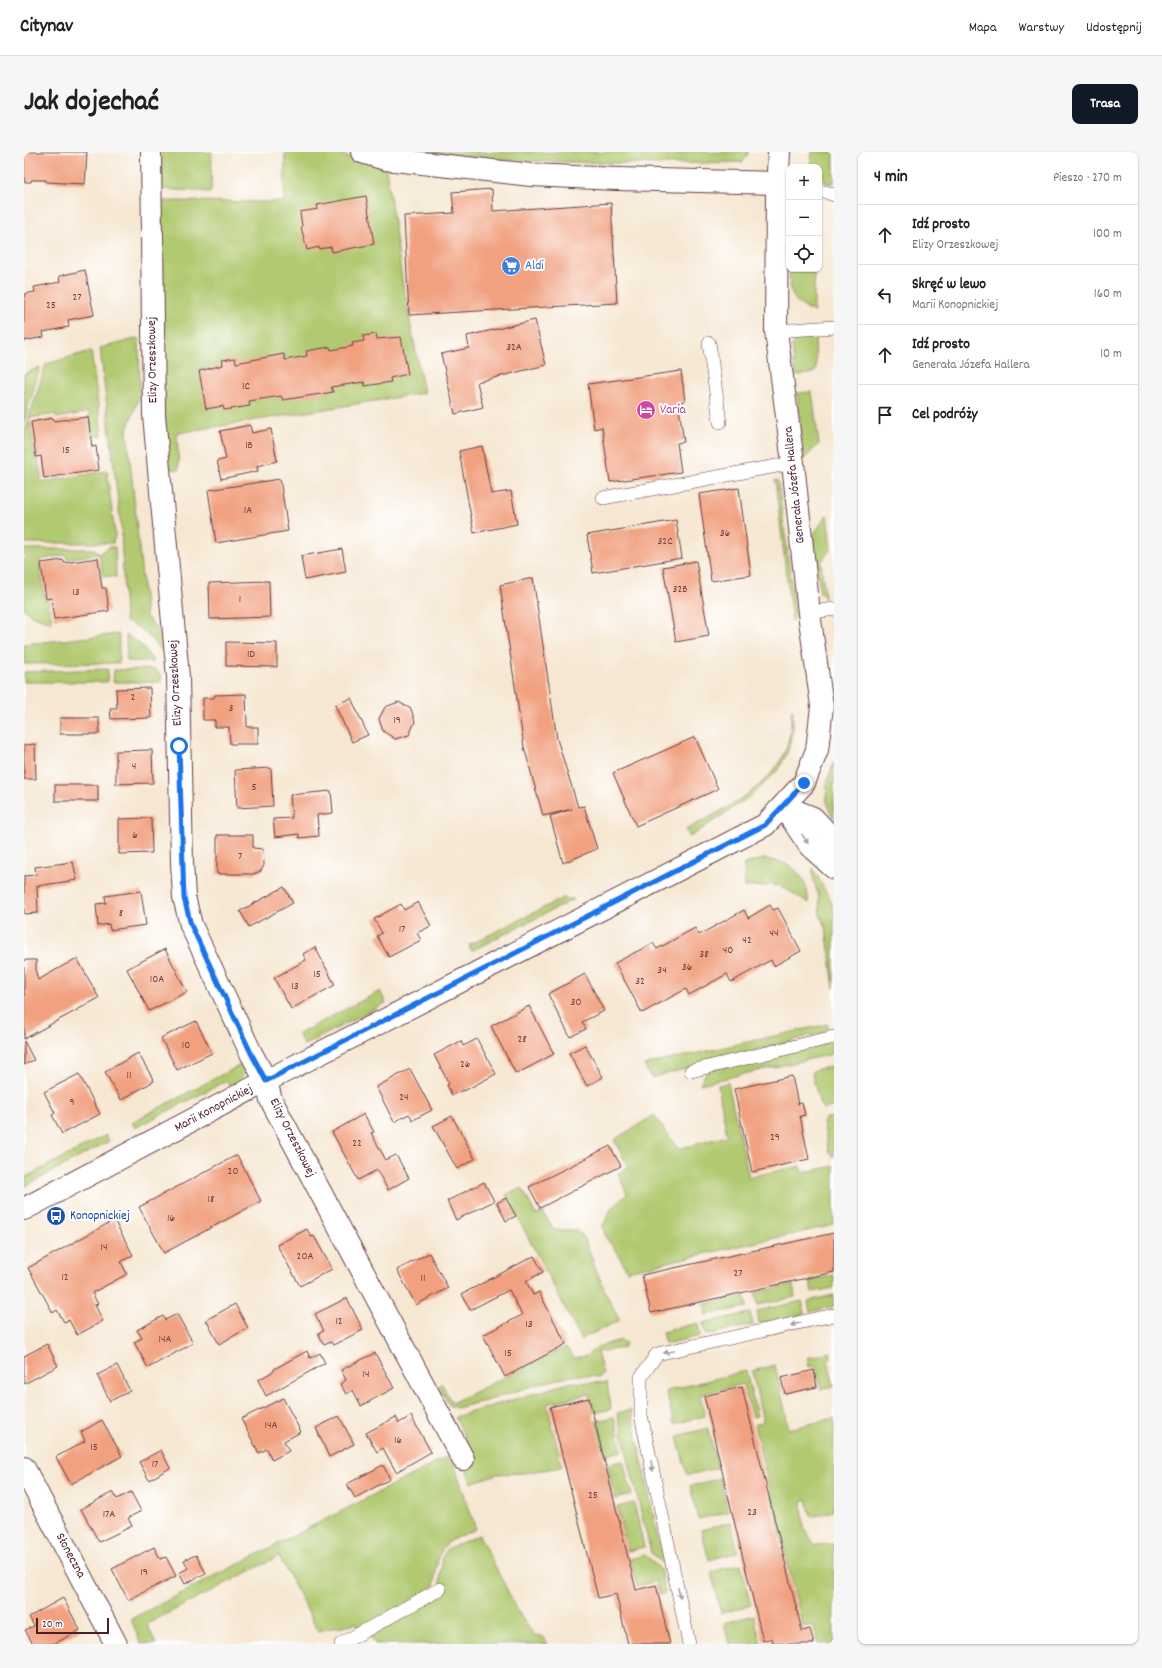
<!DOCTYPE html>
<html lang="pl">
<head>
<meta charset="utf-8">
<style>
	:root { --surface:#fff; --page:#f6f6f6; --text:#222; --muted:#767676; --line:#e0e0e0; --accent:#111827 }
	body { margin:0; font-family:Dekko,sans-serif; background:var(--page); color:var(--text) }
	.controls { position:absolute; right:12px; top:12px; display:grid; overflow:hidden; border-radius:8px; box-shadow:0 1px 3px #0004 }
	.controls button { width:36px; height:36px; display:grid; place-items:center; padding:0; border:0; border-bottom:1px solid var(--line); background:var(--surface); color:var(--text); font:20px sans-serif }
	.scale { position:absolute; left:12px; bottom:10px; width:73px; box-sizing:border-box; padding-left:4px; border:2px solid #4a1f2b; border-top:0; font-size:11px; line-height:14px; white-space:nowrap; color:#4a1f2b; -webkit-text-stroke:3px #fff; paint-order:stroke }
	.stop { position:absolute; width:12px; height:12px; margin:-9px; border:3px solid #1a73e8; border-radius:50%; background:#fff }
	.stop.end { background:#1a73e8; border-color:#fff; box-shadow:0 1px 4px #0008 }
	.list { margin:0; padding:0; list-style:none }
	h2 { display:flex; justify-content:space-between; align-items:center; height:52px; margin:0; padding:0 16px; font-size:17px }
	h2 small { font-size:13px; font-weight:400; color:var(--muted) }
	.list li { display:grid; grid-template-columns:26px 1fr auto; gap:12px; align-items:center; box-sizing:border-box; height:60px; padding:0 16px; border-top:1px solid var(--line) }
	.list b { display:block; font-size:15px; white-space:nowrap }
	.list p { margin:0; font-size:13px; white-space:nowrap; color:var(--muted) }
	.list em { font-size:13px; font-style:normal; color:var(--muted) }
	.icon { flex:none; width:22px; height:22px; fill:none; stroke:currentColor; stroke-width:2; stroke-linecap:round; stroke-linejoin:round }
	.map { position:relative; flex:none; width:810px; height:1492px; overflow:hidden; border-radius:8px }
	header { display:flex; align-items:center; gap:24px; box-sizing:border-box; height:56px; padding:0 20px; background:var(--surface); border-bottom:1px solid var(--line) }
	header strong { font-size:19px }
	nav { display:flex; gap:22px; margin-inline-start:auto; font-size:14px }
	.intro { display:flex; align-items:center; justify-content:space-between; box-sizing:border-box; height:96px; padding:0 24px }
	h1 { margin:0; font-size:28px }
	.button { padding:10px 18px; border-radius:8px; background:var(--accent); color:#fff; font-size:14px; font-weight:700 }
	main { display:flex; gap:24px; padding:0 24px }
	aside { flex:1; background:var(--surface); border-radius:8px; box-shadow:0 1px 3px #0004 }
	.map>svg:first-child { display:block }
</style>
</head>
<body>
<header>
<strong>Citynav</strong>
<nav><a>Mapa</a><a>Warstwy</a><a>Udostępnij</a></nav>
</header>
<div class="intro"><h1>Jak dojechać</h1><a class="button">Trasa</a></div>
<main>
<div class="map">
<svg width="810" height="1492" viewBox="0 0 810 1492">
	<rect width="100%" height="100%" fill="#fff"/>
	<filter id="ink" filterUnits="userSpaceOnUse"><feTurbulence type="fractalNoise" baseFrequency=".025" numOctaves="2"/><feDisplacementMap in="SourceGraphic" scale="8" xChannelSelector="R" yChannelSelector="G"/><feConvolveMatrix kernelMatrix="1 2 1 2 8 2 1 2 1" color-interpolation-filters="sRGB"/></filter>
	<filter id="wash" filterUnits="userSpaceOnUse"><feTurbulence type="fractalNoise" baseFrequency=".012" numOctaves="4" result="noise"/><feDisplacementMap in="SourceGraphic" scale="16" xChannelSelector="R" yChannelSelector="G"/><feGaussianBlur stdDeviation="0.9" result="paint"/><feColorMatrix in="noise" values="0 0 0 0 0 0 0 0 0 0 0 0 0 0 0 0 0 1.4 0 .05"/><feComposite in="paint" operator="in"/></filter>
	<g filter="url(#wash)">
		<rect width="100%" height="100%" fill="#f6e7d2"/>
		<g fill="#b1c96f" stroke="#7e744d">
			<path d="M137 0H188L187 40 138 37Z"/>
			<path d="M261 0H307L362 16 379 134 400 241 153 281 155 318 143 316 139 227 137 49 260 50Z"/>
			<path d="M396 0H725L719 10 642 12 494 9Z"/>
			<path d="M788 0H810V31H801L799 21 795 17V15H792L787 10Z"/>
			<path d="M765 117H790V160C765 149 767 142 765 117Z"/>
			<path d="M778 182 791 183 792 216 790 221 771 224 768 193Z"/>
			<path d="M115 186 116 243 103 278 122 464 143 490 142 504C131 491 119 474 101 470L97 375 76 196Z"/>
			<path d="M67 199 78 284 69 285 65 260 32 266V262L5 266 11 307H14L18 330 83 319 91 384 89 391H0V281L22 212Z"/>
			<path d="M16 215 0 270V222Z"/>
			<path d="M788 240 795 292 780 307 773 241Z"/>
			<path d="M751 328 754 329 772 465 768 470Z"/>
			<path d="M803 363 807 397 797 410 801 446 796 440 789 383Z"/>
			<path d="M85 395H91L92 425 79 424 75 402 43 407 42 403 15 408 21 449 24 448 28 471 5 462 0 457V397H71L76 402Z"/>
			<path d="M95 482V511L0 512V492Z"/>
			<path d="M102 483 117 493 130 510 103 509Z"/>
			<path d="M84 517 83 530H0V520Z"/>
			<path d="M131 517 137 524 138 530H89L90 518Z"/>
			<path d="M768 558 769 575 764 599 755 617 728 643 666 685 662 678C693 661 741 638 758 606 766 591 767 574 768 558Z"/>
			<path d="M810 610V667C798 649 802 629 810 610Z"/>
			<path d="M739 707C755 708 771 713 780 729 783 735 784 744 785 751L755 733 721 735 720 712Z"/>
			<path d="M789 716 807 749 810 762V836L802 775 796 763 795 746 789 726Z"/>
			<path d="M539 746 550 747 447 799 445 793Z"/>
			<path d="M356 839 362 851 280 893 274 882Z"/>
			<path d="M804 872V879L627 926 620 913Z"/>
			<path d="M807 890 808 902 676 932 683 919Z"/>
			<path d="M222 910C223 921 216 928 208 936L202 929 111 976 108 970Z"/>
			<path d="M809 915 810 954 800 957 796 953 788 922 789 919 793 917Z"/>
			<path d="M704 931 725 1025 776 1014 778 1021 810 1014V1073L603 1119 594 1101 582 1086 579 1074 587 1057 603 1042 594 1021 604 1015 590 988 630 963 654 997 703 984 694 933Z"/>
			<path d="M810 965V1005L805 1001 799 970 802 966Z"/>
			<path d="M82 983 85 989 0 1035V1026Z"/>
			<path d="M498 1036 512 1063 519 1060 530 1078H552L560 1085 571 1115 583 1144 596 1168 557 1187 482 1043Z"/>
			<path d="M810 1123V1136L788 1140 786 1128Z"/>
			<path d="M769 1132 771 1145 734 1153 731 1141Z"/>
			<path d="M721 1143 723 1155 682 1163 680 1152Z"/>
			<path d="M810 1143V1154L786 1160 784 1149Z"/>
			<path d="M778 1149 781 1162 735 1171 733 1159Z"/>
			<path d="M726 1161 729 1173 682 1183 679 1171Z"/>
			<path d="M674 1171 676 1184 641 1192 638 1180Z"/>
			<path d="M597 1188 602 1191 599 1196 573 1200 579 1222 576 1225 553 1223 517 1231 465 1248 433 1256 425 1253 414 1234 418 1232 428 1251 542 1195 550 1206 562 1204 573 1195Z"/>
			<path d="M806 1200 807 1207 804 1208 810 1234 797 1237 791 1214 785 1215 783 1206Z"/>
			<path d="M751 1213 765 1277 810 1266V1359L787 1365 783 1347 778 1350 780 1377 791 1393 810 1392V1492H794L789 1473 779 1475 730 1273 739 1270 728 1219Z"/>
			<path d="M722 1219 733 1264 728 1265 719 1232 676 1243 681 1264 650 1272 642 1239Z"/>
			<path d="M548 1230 583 1231 587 1257 570 1261 565 1242 523 1252 538 1315 500 1321 473 1322 447 1331 443 1318V1289L431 1265Z"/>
			<path d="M607 1258 640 1413 627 1401 593 1261Z"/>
			<path d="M590 1265 598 1299 581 1303 572 1269Z"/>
			<path d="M684 1276 694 1316 663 1323 653 1284Z"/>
			<path d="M427 1303 452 1377C413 1393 416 1394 410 1434L336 1478 332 1471 294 1479 255 1404 123 1472 132 1492H117L107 1467Z"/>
			<path d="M599 1309 608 1343 591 1347 583 1312Z"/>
			<path d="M696 1326 704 1360 674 1367 666 1334Z"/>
			<path d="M610 1351 620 1395 604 1399 593 1355Z"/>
			<path d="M707 1370 714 1400 685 1408 677 1378Z"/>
			<path d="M455 1383 496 1463 510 1483 518 1484 524 1492H351L347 1484 422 1441 416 1430 419 1404 423 1397Z"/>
			<path d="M621 1403 636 1417 641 1441 636 1443 632 1429 613 1434 606 1407Z"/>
			<path d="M717 1412 727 1453 697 1461 687 1420Z"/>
			<path d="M730 1463 737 1492H705L700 1471Z"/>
		</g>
		<g id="blocks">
			<g fill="#f1a180">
				<path d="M0 0H63L61 32 22 30V28H7V30H0Z"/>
				<path d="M468 37 469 59 587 51 593 151 385 163 380 64 430 61 428 40Z"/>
				<path d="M342 44 350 92 308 100 307 95 295 97V95L283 98 277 75 278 74 276 60 294 57 293 53Z"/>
				<path d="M61 118 70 163 44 168 45 175 19 180 20 185 0 189V142L11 140 10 135 36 130 35 124Z"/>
				<path d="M511 168 522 213 453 230 459 255 431 262 417 202 445 196 443 184Z"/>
				<path d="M352 182 353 187 377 185 384 222 366 226 367 230 341 234 340 230 307 235 309 240 259 248 257 244 225 249 226 254 200 258 199 254 182 257 175 219 199 213 198 208 211 206 212 211 260 202 261 208 283 204 282 199 306 195 307 198 329 194 328 191 340 189 339 184Z"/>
				<path d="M657 219 661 249 654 250 660 290 653 291 657 320 586 330 578 275 570 277 564 232Z"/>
				<path d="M64 265 68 295 72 294 75 318 20 326 17 304 12 305 7 270 29 266 30 269Z"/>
				<path d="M226 273 228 281 247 277 253 309 233 314 234 319 197 327 193 309 202 307 196 279Z"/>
				<path d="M458 294 467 342 487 339 493 372 450 381 435 299Z"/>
				<path d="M256 327 264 379 192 391 184 338Z"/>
				<path d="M715 336 727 423 687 429 675 342Z"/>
				<path d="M652 368 658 406 569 421 563 383Z"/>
				<path d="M318 397 322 420 281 428 277 404Z"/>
				<path d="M74 406 78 436H82L85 459 30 467 27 446 22 447 17 411 39 408 40 411Z"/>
				<path d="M672 409 685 484 652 490 639 415Z"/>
				<path d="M509 426 533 587 554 655 560 654 573 697 539 711 526 664 548 657 519 664 500 595 476 433Z"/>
				<path d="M245 429 246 465 186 467 185 431Z"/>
				<path d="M202 490 253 491V515L202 514Z"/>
				<path d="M126 536 127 566 87 567 86 556H93L92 537Z"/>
				<path d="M222 542 223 575H234V592H206L205 575H191V568H179V546H190L191 543Z"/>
				<path d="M327 546 344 583 328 590 311 553Z"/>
				<path d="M375 550 387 557 391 570 385 583 371 587 359 579 355 567 361 555Z"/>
				<rect x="36" y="566" width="39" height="16"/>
				<path d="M671 585 694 637 612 674 589 621Z"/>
				<path d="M11 592 12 627H0V593Z"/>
				<path d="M128 598 129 631 92 632V599Z"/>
				<path d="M247 616 249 654 213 656 211 618Z"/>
				<rect x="31" y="633" width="43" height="16"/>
				<path d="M307 639 309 661 293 663 295 684 275 686V682L251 685 249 667 268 666 266 643Z"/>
				<path d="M127 666 128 701 95 702V667Z"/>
				<path d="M193 683H229V696L239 697 240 713 237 719 230 722H193Z"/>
				<path d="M49 710 53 728 13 734 14 761 0 762V724L12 723 11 715Z"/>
				<path d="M260 735 269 751 225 775 216 759Z"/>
				<path d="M117 739 122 773 86 778 85 772 74 774 72 752 82 751 81 744Z"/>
				<path d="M394 750 407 774 393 781 397 788 365 805 353 784 358 781 350 767 377 752 380 758Z"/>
				<path d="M746 753 749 758 754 756 777 799 750 814 747 808 707 830 703 822 665 843 662 837 618 861 591 811 629 791 633 797 671 776 675 783 720 758 724 766Z"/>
				<path d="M291 795 311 833 267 857 250 826 282 808 279 802Z"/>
				<path d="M141 797 163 840 125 859 103 817Z"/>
				<path d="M53 806 75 846 0 887V808H12V821L14 828Z"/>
				<path d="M561 822 580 859 558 870 562 877 546 885 524 842Z"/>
				<path d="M505 854 530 902 492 922 467 874Z"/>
				<path d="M172 869 188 901 153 918 137 886Z"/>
				<path d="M453 887 472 922 440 939 439 938 428 943 423 933 425 932 410 903 437 889 439 894Z"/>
				<path d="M0 889 10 908 0 913Z"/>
				<path d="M561 893 579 925 563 934 545 901Z"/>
				<path d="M114 901 130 929 97 948 81 920Z"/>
				<path d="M386 917 408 958 389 968 385 962 370 970 352 935Z"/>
				<path d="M55 922 76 962 38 982 28 963 31 961 20 940Z"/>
				<path d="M768 924 774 952 778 951 781 963 776 964 785 1007 728 1020 710 937Z"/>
				<path d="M340 962 350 980 347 981 362 1008 372 1003 385 1026 364 1038 353 1018 334 1028 308 980Z"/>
				<path d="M428 964 451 1007 433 1017 409 974Z"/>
				<path d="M586 994 597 1014 516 1056 505 1035Z"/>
				<path d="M213 1003 237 1049 140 1101 115 1055Z"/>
				<path d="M460 1030 470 1049 432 1068 423 1049Z"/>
				<path d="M482 1046 492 1064 482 1069 473 1051Z"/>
				<path d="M90 1068 109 1103 97 1110 103 1122 68 1141 74 1152 71 1153 79 1169 53 1183 45 1168 40 1170 33 1158 29 1161 4 1116Z"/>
				<path d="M283 1077 287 1085 290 1084 308 1117 276 1134 253 1093Z"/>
				<path d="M810 1081V1120L627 1161 618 1123Z"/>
				<path d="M405 1101 424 1136 392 1153 373 1118Z"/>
				<path d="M510 1104 519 1120 502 1129 509 1143 515 1140 542 1192 481 1225 459 1183 498 1163 485 1138 446 1158 438 1142Z"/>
				<path d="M323 1146 339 1178 309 1193 307 1190 300 1193 294 1181 300 1179 291 1162Z"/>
				<path d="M211 1152 224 1176 195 1192 182 1168Z"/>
				<path d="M153 1162 169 1191 124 1216 110 1190 118 1186 113 1178 139 1164 141 1168Z"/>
				<path d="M23 1192 34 1214 0 1232V1204Z"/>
				<path d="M283 1199 286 1206 296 1201 301 1211 242 1244 234 1228 250 1219V1217Z"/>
				<path d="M351 1201 370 1236 337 1254 329 1238 322 1242 316 1232 322 1228 317 1218Z"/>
				<path d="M93 1213 106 1239 86 1249 73 1223Z"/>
				<path d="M790 1218 793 1235 761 1242 757 1226Z"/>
				<path d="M718 1235 778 1479 786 1477 790 1492H749L748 1486 739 1489 680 1244Z"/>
				<path d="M259 1246 277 1280 260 1289 265 1299 248 1308 243 1297 235 1301 217 1267Z"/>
				<path d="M565 1246 612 1438 632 1433 646 1492H604L592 1442 574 1446 526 1255Z"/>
				<path d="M315 1264 330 1292 305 1305 292 1276Z"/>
				<path d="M387 1264 407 1300 372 1320 359 1296 353 1300 342 1281 372 1265 375 1271Z"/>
				<path d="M78 1268 98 1304 47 1332 32 1305 61 1289 57 1280Z"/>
				<path d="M137 1298 146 1316 125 1328 115 1310Z"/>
				<path d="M359 1313 366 1327 331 1346 323 1332Z"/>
				<path d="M89 1340 93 1347 107 1340 117 1359 104 1366 108 1374 75 1390 57 1357Z"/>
				<path d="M130 1395 136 1407 142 1405 152 1424 104 1448 88 1417Z"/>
				<path d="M172 1403 182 1421 161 1432 155 1421 164 1416 160 1408Z"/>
				<path d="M39 1446 56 1478 30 1492H9L1 1478 10 1474 5 1465Z"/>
			</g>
		</g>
	</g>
	<g filter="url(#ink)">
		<use href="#blocks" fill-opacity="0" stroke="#643d44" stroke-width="1"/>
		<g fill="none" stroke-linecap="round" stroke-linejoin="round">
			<g stroke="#643d44" stroke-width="14">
				<g id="service">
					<path d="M795 40H802L810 43"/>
					<path d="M752 179 810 175"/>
					<path d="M685 191 696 270"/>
					<path d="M579 346 769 311"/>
					<path d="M785 461 810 457"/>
					<path d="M667 919 810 885"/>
					<path d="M317 1492 416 1437"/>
					<path d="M665 1492 617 1263V1225L633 1202 810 1163"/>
				</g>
			</g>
			<g stroke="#643d44" stroke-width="22">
				<path id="pedestrian" d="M127 0 128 82"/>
			</g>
			<g stroke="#643d44" stroke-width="24">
				<g id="minor">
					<path d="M338 0 361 7 507 23 593 27 753 31"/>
					<path d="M128 82 130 263 154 525 158 711 160 745 167 773 227 901 242 929 247 948 439 1307"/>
					<path d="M759 654 786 694 810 716"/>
					<path d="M759 654 789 666 804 682 810 695"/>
					<path d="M0 1316 92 1492"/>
				</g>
			</g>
			<g stroke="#643d44" stroke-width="24">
				<path id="tertiary" d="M0 1057 242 929 741 673 780 631 793 598 798 554 785 461 769 311 752 179 753 40 755 0"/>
			</g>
			<use href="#service" stroke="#fff" stroke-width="13"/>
			<use href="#pedestrian" stroke="#fff" stroke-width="20"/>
			<use href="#minor" stroke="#fff" stroke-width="22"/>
			<use href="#tertiary" stroke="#fff" stroke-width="22"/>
		</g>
		<defs><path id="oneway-solid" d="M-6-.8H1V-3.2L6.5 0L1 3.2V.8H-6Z"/></defs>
		<g fill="#ae9aa0">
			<use href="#oneway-solid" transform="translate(781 687) rotate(56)"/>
			<use href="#oneway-solid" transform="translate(772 1172) rotate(167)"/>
			<use href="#oneway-solid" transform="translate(645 1200) rotate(168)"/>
			<use href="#oneway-solid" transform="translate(628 1314) rotate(78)"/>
			<use href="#oneway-solid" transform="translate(655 1441) rotate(79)"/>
		</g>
	</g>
	<g fill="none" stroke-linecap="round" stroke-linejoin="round" filter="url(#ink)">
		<path stroke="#1a73e8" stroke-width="5" d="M155 594 160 746 167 773 227 901 242 929 741 673 780 631"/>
	</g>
	<defs>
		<g id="supermarket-disc" transform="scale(1)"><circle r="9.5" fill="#3f7fe0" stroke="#fff"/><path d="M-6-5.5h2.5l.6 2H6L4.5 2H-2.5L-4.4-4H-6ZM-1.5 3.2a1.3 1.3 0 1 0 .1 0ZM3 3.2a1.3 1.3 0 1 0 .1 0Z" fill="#fff"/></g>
		<g id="hotel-disc" transform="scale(1)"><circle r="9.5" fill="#d1479c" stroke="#fff"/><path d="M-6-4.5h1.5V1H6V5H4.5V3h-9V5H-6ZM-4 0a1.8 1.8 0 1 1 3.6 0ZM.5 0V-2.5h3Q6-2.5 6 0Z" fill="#fff"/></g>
		<g id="bus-disc" transform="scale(1)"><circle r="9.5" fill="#1a4fb4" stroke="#fff"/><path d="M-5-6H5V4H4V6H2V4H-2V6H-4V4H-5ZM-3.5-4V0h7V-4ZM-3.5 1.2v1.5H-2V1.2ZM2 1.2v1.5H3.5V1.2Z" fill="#fff"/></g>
	</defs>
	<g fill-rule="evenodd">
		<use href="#supermarket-disc" x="487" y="114"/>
		<use href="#hotel-disc" x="622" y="258"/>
		<use href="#bus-disc" x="32" y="1064"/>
	</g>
	<g text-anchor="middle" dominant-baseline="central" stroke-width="4" stroke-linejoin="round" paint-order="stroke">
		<g font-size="11" fill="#744040">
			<text x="53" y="146">27</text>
			<text x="27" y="154">25</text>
			<text x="490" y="196">32A</text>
			<text x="222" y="235">1C</text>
			<text x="225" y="294">1B</text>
			<text x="42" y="299">15</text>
			<text x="224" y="359">1A</text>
			<text x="701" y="382">36</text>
			<text x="641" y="390">32C</text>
			<text x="656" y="438">32B</text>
			<text x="52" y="441">13</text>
			<text x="216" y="448">1</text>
			<text x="227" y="503">1D</text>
			<text x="109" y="546">2</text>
			<text x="207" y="557">3</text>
			<text x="373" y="569">19</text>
			<text x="110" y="615">4</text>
			<text x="230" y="636">5</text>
			<text x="111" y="684">6</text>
			<text x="216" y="705">7</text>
			<text x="97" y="762">8</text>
			<text x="378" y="778">17</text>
			<text x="750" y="782">44</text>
			<text x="723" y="789">42</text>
			<text x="704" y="799">40</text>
			<text x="680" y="803">38</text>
			<text x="663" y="816">36</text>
			<text x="638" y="819">34</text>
			<text x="293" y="823">15</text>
			<text x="133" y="828">10A</text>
			<text x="616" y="830">32</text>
			<text x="271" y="835">13</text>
			<text x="552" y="851">30</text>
			<text x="498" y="888">28</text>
			<text x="162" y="894">10</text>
			<text x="441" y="913">26</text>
			<text x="105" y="924">11</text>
			<text x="380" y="946">24</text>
			<text x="48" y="951">9</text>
			<text x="751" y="986">29</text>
			<text x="333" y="992">22</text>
			<text x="209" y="1020">20</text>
			<text x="187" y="1048">18</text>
			<text x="147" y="1067">16</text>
			<text x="80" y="1096">14</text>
			<text x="281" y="1105">20A</text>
			<text x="714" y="1122">27</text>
			<text x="41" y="1126">12</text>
			<text x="399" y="1127">11</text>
			<text x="315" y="1170">12</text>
			<text x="505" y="1173">13</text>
			<text x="141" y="1188">14A</text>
			<text x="484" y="1202">15</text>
			<text x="342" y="1223">14</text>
			<text x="247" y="1274">14A</text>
			<text x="374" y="1289">16</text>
			<text x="70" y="1296">15</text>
			<text x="131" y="1313">17</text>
			<text x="569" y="1344">25</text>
			<text x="728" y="1361">23</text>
			<text x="85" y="1363">17A</text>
			<text x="120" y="1421">19</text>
		</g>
		<g font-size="13" fill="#366cbe" stroke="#fff" text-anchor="start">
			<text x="501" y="114">Aldi</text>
		</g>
		<g font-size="13" fill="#4a1f2b" stroke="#fff">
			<text transform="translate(129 208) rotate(-91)">Elizy Orzeszkowej</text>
			<text transform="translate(771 333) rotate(-96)">Generała Józefa Hallera</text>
			<text transform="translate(152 531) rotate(-93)">Elizy Orzeszkowej</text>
			<text transform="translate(190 957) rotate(-28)">Marii Konopnickiej</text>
			<text transform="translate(268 986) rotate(63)">Elizy Orzeszkowej</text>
			<text transform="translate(46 1404) rotate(62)">Słoneczna</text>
		</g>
		<g font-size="13" fill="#b23c85" stroke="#fff" text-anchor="start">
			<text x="636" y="258">Varia</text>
		</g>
		<g font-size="13" fill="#164399" stroke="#fff" text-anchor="start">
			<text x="46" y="1064">Konopnickiej</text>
		</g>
	</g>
</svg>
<div class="controls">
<button>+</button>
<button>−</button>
<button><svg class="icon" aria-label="locate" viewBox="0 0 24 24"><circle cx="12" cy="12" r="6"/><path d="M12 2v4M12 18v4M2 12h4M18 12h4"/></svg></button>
</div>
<div class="scale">20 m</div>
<div class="stop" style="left:155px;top:594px"></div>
<div class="stop end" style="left:780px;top:631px"></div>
</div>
<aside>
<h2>4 min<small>Pieszo · 270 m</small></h2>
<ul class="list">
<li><svg class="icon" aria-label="ahead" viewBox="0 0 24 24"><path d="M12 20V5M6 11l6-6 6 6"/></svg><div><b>Idź prosto</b><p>Elizy Orzeszkowej</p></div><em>100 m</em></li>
<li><svg class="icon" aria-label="left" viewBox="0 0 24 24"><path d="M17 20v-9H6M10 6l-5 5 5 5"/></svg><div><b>Skręć w lewo</b><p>Marii Konopnickiej</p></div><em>160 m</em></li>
<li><svg class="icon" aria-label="ahead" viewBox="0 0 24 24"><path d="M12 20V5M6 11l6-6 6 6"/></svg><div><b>Idź prosto</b><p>Generała Józefa Hallera</p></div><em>10 m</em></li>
<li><svg class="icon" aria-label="arrive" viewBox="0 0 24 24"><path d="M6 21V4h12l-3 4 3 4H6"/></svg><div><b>Cel podróży</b></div></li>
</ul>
</aside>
</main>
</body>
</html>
